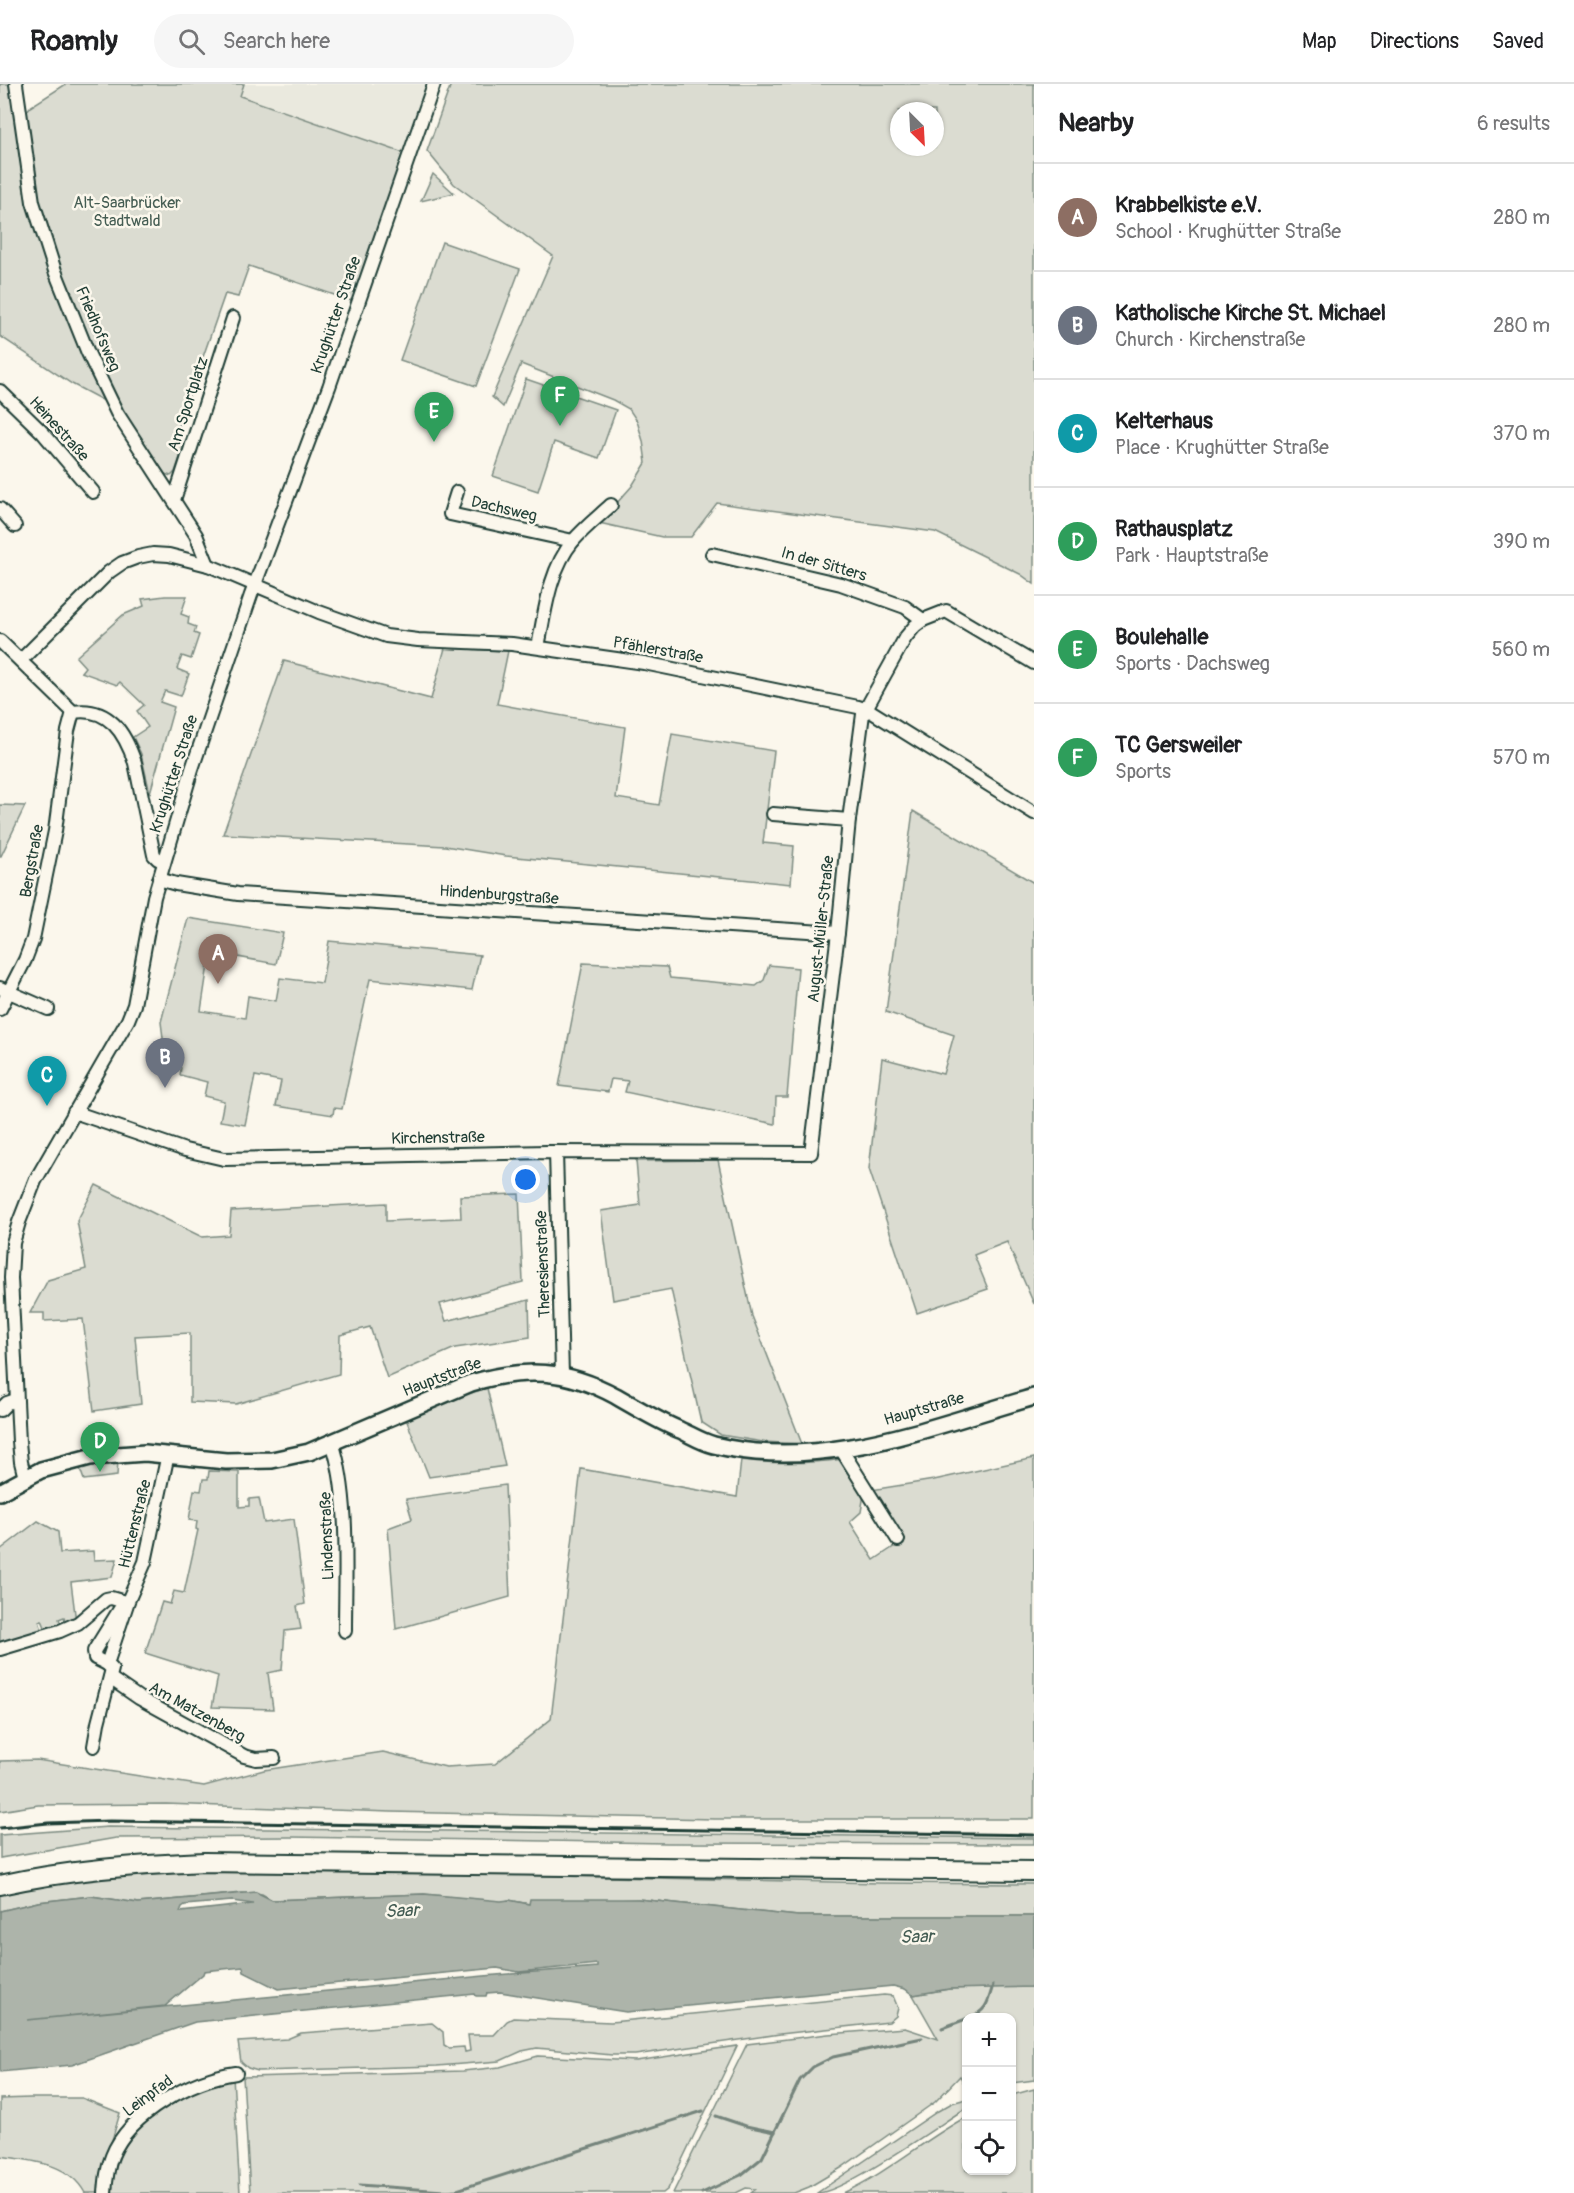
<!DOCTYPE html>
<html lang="en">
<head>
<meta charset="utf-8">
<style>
	:root { --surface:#fff; --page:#f6f6f6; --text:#202124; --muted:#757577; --line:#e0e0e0; --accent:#1f3d34 }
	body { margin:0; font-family:Pangolin,sans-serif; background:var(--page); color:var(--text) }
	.controls { position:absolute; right:18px; bottom:18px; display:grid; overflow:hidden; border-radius:12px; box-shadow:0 2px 4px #0004 }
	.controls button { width:54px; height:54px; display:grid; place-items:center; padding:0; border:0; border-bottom:2px solid var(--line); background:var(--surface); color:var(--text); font:30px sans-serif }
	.compass { position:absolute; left:890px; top:18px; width:54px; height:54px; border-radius:50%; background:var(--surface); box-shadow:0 2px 4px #0004; rotate:156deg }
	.you { position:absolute; left:526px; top:1096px; width:21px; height:21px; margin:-15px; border:4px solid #fff; border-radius:50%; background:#1a73e8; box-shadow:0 0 0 9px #1a73e833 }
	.badge { display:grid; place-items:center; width:39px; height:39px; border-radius:50%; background:var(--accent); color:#fff; font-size:20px; font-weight:700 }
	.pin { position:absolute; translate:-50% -50px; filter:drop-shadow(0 2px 3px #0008) }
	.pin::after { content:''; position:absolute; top:32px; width:21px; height:18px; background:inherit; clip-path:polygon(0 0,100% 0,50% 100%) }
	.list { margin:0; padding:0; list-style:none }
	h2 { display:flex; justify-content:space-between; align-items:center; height:78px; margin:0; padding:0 24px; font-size:26px }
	h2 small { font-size:20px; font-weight:400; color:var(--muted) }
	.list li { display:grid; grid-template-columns:39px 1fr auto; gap:18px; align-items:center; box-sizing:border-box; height:108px; padding:0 24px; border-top:2px solid var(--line) }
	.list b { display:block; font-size:22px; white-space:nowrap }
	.list p { margin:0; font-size:20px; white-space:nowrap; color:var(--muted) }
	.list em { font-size:20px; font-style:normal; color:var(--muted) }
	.icon { flex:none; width:33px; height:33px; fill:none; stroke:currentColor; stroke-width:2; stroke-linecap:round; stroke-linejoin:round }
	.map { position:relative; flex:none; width:1034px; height:2109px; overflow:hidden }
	header { display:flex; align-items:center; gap:36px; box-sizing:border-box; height:84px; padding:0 30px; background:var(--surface); border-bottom:2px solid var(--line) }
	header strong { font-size:28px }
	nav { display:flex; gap:33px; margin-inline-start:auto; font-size:21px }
	.search { width:420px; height:54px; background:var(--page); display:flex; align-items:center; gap:15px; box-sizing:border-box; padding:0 21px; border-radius:33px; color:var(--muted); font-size:22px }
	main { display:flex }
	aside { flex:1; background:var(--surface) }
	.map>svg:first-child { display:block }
</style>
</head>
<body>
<header>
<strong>Roamly</strong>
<div class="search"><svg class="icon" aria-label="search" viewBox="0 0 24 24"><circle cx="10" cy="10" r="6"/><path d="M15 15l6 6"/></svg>Search here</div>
<nav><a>Map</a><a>Directions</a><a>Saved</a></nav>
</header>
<main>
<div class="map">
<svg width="1034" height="2109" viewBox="0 0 1034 2109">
	<rect width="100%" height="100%" fill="#fbf7ec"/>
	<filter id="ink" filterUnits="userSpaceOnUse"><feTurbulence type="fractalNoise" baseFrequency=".0167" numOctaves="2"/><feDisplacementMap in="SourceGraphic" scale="12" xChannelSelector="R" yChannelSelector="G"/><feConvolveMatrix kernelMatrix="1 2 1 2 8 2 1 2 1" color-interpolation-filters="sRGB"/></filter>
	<g filter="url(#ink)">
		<path fill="#eae9de" d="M244 0H433L409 71 240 12Z"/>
		<g fill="#dbdcd1" stroke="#7d8c82" stroke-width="1.5" fill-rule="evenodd">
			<path d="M0 0H10L18 40 30 23 66 0H244L240 12 409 71 355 218 249 182 238 213 225 210 176 350 185 359 175 388 171 392 165 390 123 327 72 300 0 252Z"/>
			<path d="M451 0H1034V500L1020 490 935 448 717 419 691 453H662L599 439 632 402 646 379 643 357 637 337 629 325 613 316 521 280 503 323 492 313 553 172 454 100 427 67ZM899 27H935V63H899Z"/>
			<path d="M433 90 454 109 421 117Z"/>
			<path d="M442 158 520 185 476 302 400 276Z"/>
			<path d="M526 295 616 326 599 374 554 358 538 407 493 392Z"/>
			<path d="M165 512H187L181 530 189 533 188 540 196 543 194 549 199 551 191 575 182 572 177 585 189 590 181 612 165 607 160 618 174 623 150 709 141 670 133 653 148 643 137 627 144 621 120 598 117 601 81 588 85 583 76 573 123 531 144 522 142 515Z"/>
			<path d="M445 564 508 567 497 620 625 643 616 714 659 721 672 650 774 667 763 759 794 762 791 800 506 772 445 762 223 750 284 577 431 615Z"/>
			<path d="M0 721 25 722 1 772H0Z"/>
			<path d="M913 727 1034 799V1220L1007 1158 974 1171 988 1205 917 1229 869 1085 882 974 943 990 954 951 886 928Z"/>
			<path d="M188 834 283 849 276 880 210 868 201 927 245 934 248 912 276 917 280 894 322 899 329 857 480 871 472 906 370 895 342 1025 334 1024 333 1031 276 1022 281 997 255 992 245 1041 220 1037 224 1017 204 1012 207 998 180 991 181 984 165 969 161 938Z"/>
			<path d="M583 879 667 883 670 894 756 902 764 896 769 881 798 884 787 1013H776L775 1040 625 1008 628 997 611 995 608 1008 559 1002Z"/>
			<path d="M718 1076 752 1232 802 1360 763 1358 721 1351 701 1338 671 1205 613 1216 601 1127 640 1121 636 1077Z"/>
			<path d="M96 1101 202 1153 229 1151 231 1127 386 1119V1137L461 1134 460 1112 519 1110 523 1198 440 1220 446 1237 529 1216 530 1253 455 1264 387 1294 370 1243 340 1251 339 1290 236 1320 190 1318V1249L135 1252 141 1320 94 1327 83 1235 44 1237V1229H30L48 1196 86 1185 77 1137Z"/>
			<path d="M487 1304 505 1382 429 1393 406 1335 449 1316Z"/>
			<path d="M1034 1374V1735H715L391 1728 166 1720 38 1721 0 1727V1677L37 1676 204 1702 264 1686 383 1668 446 1683 495 1680 551 1635 581 1385 737 1413 741 1376C776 1380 808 1380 843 1375L864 1410 861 1428 850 1438 874 1476 904 1456 871 1406 934 1396Z"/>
			<path d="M118 1376 117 1392 84 1396 79 1382Z"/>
			<path d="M209 1387 239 1388V1423L249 1422V1415L259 1414 264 1439 294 1435 305 1520 297 1522 301 1545 285 1547 282 1586 268 1589 273 1625 212 1623 218 1592 145 1569 162 1518 170 1520 174 1507 184 1509 198 1446 196 1445 197 1437 189 1436 194 1406 201 1407 203 1395H208Z"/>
			<path d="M505 1401 510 1513 396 1545 388 1444 412 1435 406 1415Z"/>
			<path d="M38 1437 58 1448 60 1469 93 1467 94 1476 117 1475 112 1493 71 1498 76 1538 67 1541 64 1533 59 1535 62 1543 47 1548 42 1536 39 1537 43 1549 0 1561V1466Z"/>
			<path d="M108 1743 1034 1754V1760L667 1759 290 1753 116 1754 0 1774V1751Z"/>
			<path d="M289 1786 880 1799 1034 1800V1832H798L638 1815 529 1820 509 1816 501 1818 424 1810 272 1816 262 1810 242 1809 138 1819 91 1812 38 1818 0 1827V1806L123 1787Z"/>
			<path d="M993 1903H1034V1996L1012 1999 1011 1934H966V2003L960 1992 935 2018 841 2084 809 2103 794 2109H751L756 2105 746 2104 736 2109H673L747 1960 828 1950 905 1944 938 1955 913 1911 949 1905Z"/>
			<path d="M884 1911 893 1912 898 1924 896 1932 889 1938 780 1950 635 1971H612L537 1964 522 1967 500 1977 437 1982 258 1987 248 1984 241 1978 238 1958 287 1955 301 1949 432 1939 443 1948 444 1961 449 1964 464 1963 465 1968 470 1967 468 1951H494L507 1937 513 1934 611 1938Z"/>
			<path d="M737 1962 668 2105 663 2109H250L243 1993 463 1987 500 1983 538 1972 636 1977Z"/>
			<path d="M233 1993 240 2109H111C113 2093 116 2078 124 2064 139 2040 171 2017 197 2005 208 1999 221 1997 233 1993Z"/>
			<path d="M1034 2005V2109H843C887 2089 924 2056 966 2033V2086H1011L1012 2011Z"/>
			<path d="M30 2014H82L120 2029 102 2090V2109H85C68 2078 32 2077 0 2072V2015Z"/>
			<path d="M966 2015V2024C939 2041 843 2109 817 2109L938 2027 952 2019Z"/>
		</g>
		<path fill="#adb4aa" stroke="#74847b" stroke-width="1.5" fill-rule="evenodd" d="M256 1808 272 1816 424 1810 501 1817 509 1816 529 1820 530 1815H638L798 1832H1034V1903L949 1905 913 1911 905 1905 893 1902 626 1928 500 1908 487 1909 486 1912H476L475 1910 195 1938 72 1981 0 1988V1827L38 1818 91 1812 138 1819ZM232 1817 253 1820 180 1828 182 1823 185 1821ZM597 1880V1883L484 1892 27 1936 165 1922 203 1890 204 1887 243 1883 244 1888 278 1905 497 1884 519 1888Z"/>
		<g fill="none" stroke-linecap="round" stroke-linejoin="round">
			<g stroke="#74847b" stroke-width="3">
				<path d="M969 1934C987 1927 988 1918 993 1901"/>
				<path d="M942 1944 966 1935"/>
				<path d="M716 2032 746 2042 775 2048"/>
				<path d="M360 2101 444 2107 457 2106 703 2027"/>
				<path d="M702 2109 741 2091 762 2074 800 1996 813 1983 833 1973 922 1954"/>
			</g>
			<g stroke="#1f3d34" stroke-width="16">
				<g id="minor">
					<path d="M16 0 33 118 55 187 88 269 117 329 196 451 208 481"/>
					<path d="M0 307 43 349 93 408"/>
					<path d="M457 408 450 430 573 457"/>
					<path d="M174 416 233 234"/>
					<path d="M0 425 15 442"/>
					<path d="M712 470 841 500 905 523 923 536"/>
					<path d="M0 557 73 628C109 622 125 649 135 679L154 771 158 775 164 778"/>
					<path d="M538 563C545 528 549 486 573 457 584 444 598 433 611 421"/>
					<path d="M21 576 109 488 122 479 138 473 153 470 169 471 208 481 319 528 386 552 418 556 512 560 644 579 858 623 872 628 1034 729"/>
					<path d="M773 730 849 736"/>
					<path d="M159 795 176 800 238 810 838 849"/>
					<path d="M0 904 48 925"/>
					<path d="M0 925 25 876 33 855 55 747 68 647 73 628"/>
					<path d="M74 1028 185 1066 224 1075 547 1068 811 1069 838 849 849 736 863 630 905 554 915 542 923 536 946 527 1034 579"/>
					<path d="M556 1068 562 1291"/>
					<path d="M0 1326 7 1319 16 1316"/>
					<path d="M332 1358C350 1411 345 1490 345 1547"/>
					<path d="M841 1365 898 1456"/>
					<path d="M25 1394 21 1378 19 1358 11 1194 13 1159 19 1138 35 1097 128 936 134 921 154 813 192 685 251 511 329 303 434 0"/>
					<path d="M0 1565 60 1547 78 1539 106 1515 111 1514 125 1518"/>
					<path d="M107 1580 95 1574 94 1567 120 1525"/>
					<path d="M110 1594 139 1614 244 1672 256 1675 274 1674"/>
					<path d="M94 1662 98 1639 112 1585 107 1580 128 1517 145 1478 168 1370"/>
					<path d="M105 2109C106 2096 107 2084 112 2072 129 2029 193 1995 236 1989"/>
				</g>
			</g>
			<g stroke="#1f3d34" stroke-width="20">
				<path id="major" d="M0 1408 41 1386 90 1373 145 1369 226 1377 272 1376 309 1368 471 1299C525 1283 566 1285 616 1312 637 1324 658 1337 680 1346 691 1351 702 1358 714 1361 823 1388 931 1342 1034 1313"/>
			</g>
			<g stroke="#1f3d34" stroke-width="22">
				<path id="highway" d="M0 1801C67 1786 135 1781 204 1778L1034 1787"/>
			</g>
			<use href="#minor" stroke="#fbf7ec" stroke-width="12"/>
			<use href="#major" stroke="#fbf7ec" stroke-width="15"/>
			<use href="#highway" stroke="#fbf7ec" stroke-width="18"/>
			<path stroke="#1f3d34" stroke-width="3" d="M0 1744 48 1739 110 1737 1034 1751"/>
		</g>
	</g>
	<g text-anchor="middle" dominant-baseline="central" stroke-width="5" stroke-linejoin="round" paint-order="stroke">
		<g font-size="16" fill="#455d53" stroke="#fbf7ec">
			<text x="127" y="119">Alt-Saarbrücker<tspan x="127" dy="18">Stadtwald</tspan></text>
		</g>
		<g font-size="16" fill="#1f3d34" stroke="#fbf7ec">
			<text transform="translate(336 231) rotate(-71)">Krughütter Straße</text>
			<text transform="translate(98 245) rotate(67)">Friedhofsweg</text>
			<text transform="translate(188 320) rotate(-72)">Am Sportplatz</text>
			<text transform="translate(59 345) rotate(48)">Heinestraße</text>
			<text transform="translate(504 425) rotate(13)">Dachsweg</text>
			<text transform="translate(824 480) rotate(16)">In der Sitters</text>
			<text transform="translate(658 566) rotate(10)">Pfählerstraße</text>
			<text transform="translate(174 690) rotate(-72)">Krughütter Straße</text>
			<text transform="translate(32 777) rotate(-80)">Bergstraße</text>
			<text transform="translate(499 811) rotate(4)">Hindenburgstraße</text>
			<text transform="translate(821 845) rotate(-84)">August-Müller-Straße</text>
			<text transform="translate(438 1054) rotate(-1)">Kirchenstraße</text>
			<text transform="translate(543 1180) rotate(-92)">Theresienstraße</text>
			<text transform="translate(442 1293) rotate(-21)">Hauptstraße</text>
			<text transform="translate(924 1325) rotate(-16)">Hauptstraße</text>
			<text transform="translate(135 1440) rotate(-76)">Hüttenstraße</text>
			<text transform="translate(327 1452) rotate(-92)">Lindenstraße</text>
			<text transform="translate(197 1628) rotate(29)">Am Matzenberg</text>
			<text transform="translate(148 2012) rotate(-37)">Leinpfad</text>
		</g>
		<g font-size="18" font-style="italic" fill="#425b52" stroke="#fbf7ec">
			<text transform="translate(402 1827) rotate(-3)">Saar</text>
			<text transform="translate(917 1853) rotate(-2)">Saar</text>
		</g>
	</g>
</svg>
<div class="controls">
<button>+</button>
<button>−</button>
<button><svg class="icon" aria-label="locate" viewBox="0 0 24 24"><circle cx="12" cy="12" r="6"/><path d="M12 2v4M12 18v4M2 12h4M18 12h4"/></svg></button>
</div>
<svg class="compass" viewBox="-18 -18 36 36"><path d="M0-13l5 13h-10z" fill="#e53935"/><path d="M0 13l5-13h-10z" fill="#757577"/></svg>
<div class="you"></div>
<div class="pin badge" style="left:218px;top:900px;background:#8d6e63">A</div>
<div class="pin badge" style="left:165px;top:1004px;background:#6b7280">B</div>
<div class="pin badge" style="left:47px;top:1022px;background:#0f9aa8">C</div>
<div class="pin badge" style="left:100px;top:1388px;background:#2e9e5b">D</div>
<div class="pin badge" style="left:434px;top:358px;background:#2e9e5b">E</div>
<div class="pin badge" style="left:560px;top:342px;background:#2e9e5b">F</div>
</div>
<aside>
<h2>Nearby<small>6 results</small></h2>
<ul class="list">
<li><span class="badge" style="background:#8d6e63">A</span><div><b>Krabbelkiste e.V.</b><p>School · Krughütter Straße</p></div><em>280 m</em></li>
<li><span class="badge" style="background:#6b7280">B</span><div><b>Katholische Kirche St. Michael</b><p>Church · Kirchenstraße</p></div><em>280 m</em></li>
<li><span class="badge" style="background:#0f9aa8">C</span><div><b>Kelterhaus</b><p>Place · Krughütter Straße</p></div><em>370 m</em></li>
<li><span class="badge" style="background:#2e9e5b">D</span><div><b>Rathausplatz</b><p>Park · Hauptstraße</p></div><em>390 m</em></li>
<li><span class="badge" style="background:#2e9e5b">E</span><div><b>Boulehalle</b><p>Sports · Dachsweg</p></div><em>560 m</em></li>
<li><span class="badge" style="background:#2e9e5b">F</span><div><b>TC Gersweiler</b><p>Sports</p></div><em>570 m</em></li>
</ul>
</aside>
</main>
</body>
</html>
